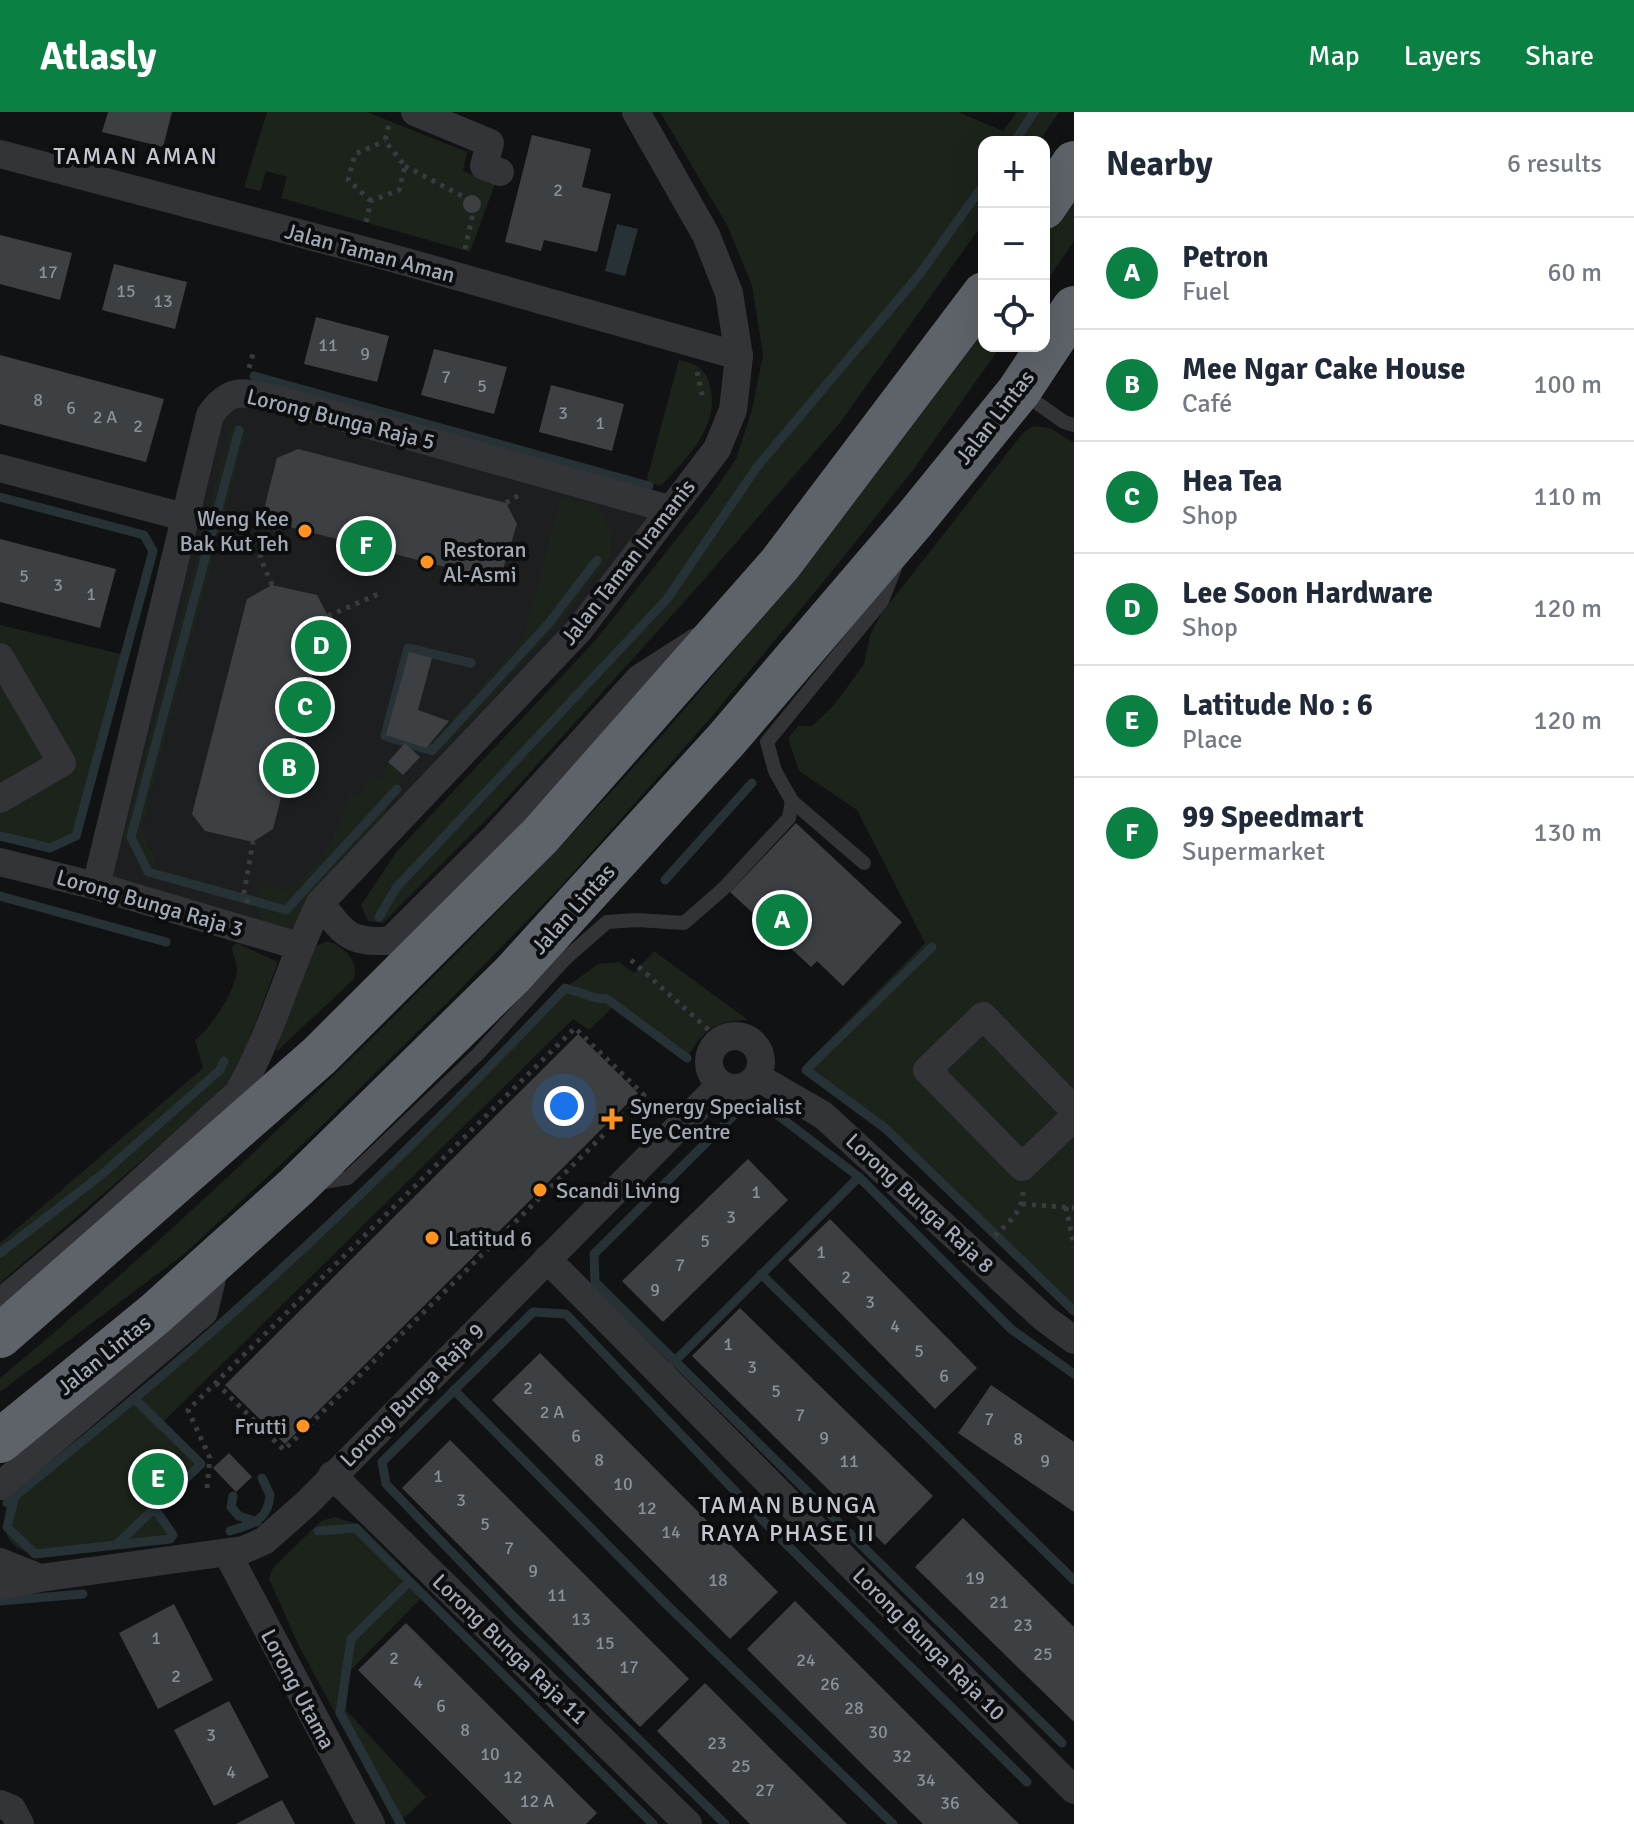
<!DOCTYPE html>
<html lang="en">
<head>
<meta charset="utf-8">
<style>
	:root { --surface:#fff; --page:#f6f6f7; --text:#1f2937; --muted:#747a83; --line:#e0e1e3; --accent:#0b8043 }
	body { margin:0; font-family:Signika,sans-serif; background:var(--page); color:var(--text) }
	.controls { position:absolute; right:24px; top:24px; display:grid; overflow:hidden; border-radius:16px; box-shadow:0 8px 32px #0002 }
	.controls button { width:72px; height:72px; display:grid; place-items:center; padding:0; border:0; border-bottom:2px solid var(--line); background:var(--surface); color:var(--text); font:40px sans-serif }
	.you { position:absolute; left:564px; top:994px; width:28px; height:28px; margin:-20px; border:6px solid #fff; border-radius:50%; background:#1a73e8; box-shadow:0 0 0 12px #1a73e833 }
	.badge { display:grid; place-items:center; width:52px; height:52px; border-radius:50%; background:var(--accent); color:#fff; font-size:26px; font-weight:700 }
	.pin { position:absolute; translate:-50% -50%; border:4px solid #fff; box-shadow:0 2px 8px #0006 }
	.list { margin:0; padding:0; list-style:none }
	h2 { display:flex; justify-content:space-between; align-items:center; height:104px; margin:0; padding:0 32px; font-size:34px }
	h2 small { font-size:26px; font-weight:400; color:var(--muted) }
	.list li { display:grid; grid-template-columns:52px 1fr auto; gap:24px; align-items:center; box-sizing:border-box; height:112px; padding:0 32px; border-top:2px solid var(--line) }
	.list b { display:block; font-size:30px; white-space:nowrap }
	.list p { margin:0; font-size:26px; white-space:nowrap; color:var(--muted) }
	.list em { font-size:26px; font-style:normal; color:var(--muted) }
	.icon { flex:none; width:44px; height:44px; fill:none; stroke:currentColor; stroke-width:2; stroke-linecap:round; stroke-linejoin:round }
	.map { position:relative; flex:none; width:1074px; height:1712px; overflow:hidden }
	header { display:flex; align-items:center; gap:48px; box-sizing:border-box; height:112px; padding:0 40px; background:var(--accent); color:#fff }
	header strong { font-size:38px }
	nav { display:flex; gap:44px; margin-inline-start:auto; font-size:28px }
	main { display:flex }
	aside { flex:1; background:var(--surface) }
	.map>svg:first-child { display:block }
</style>
</head>
<body>
<header>
<strong>Atlasly</strong>
<nav><a>Map</a><a>Layers</a><a>Share</a></nav>
</header>
<main>
<div class="map">
<svg width="1074" height="1712" viewBox="0 0 1074 1712">
	<rect width="100%" height="100%" fill="#111213"/>
	<path fill="#1d1e20" d="M236 281 669 397 299 834 96 774 210 303Z"/>
	<g fill="#1b231b">
		<path d="M267 0H367L467 40 463 59 495 72 470 140 281 86 287 65 266 59 260 79 244 75Z"/>
		<path d="M660 0H958L1003 19 1017 0H1059L1039 30H984V110L839 312 694 479 497 697 383 811 368 809 361 793 397 739 594 530 710 385 736 347 752 298 763 243 752 173 727 113Z"/>
		<path d="M1074 83V129L1044 173V126Z"/>
		<path d="M984 214V234H1001L913 358 829 463 708 609 563 772 446 892 306 1029 183 1143 0 1280V1266C134 1155 261 1036 385 913 489 809 593 704 689 592 793 470 891 344 984 214Z"/>
		<path d="M679 248C698 252 708 258 711 279 718 317 685 348 661 374L646 370Z"/>
		<path d="M238 313 245 315V327L142 715 148 735 157 742 153 755 255 784 261 772C269 774 277 779 286 777 295 774 301 768 307 761 330 737 341 714 349 682L360 685 368 663 379 668 388 650 403 663 386 701 291 814 280 815 263 811 256 796 145 764 128 731 122 729 228 323 231 316Z"/>
		<path d="M1033 314 1050 316 1074 331V1199L885 1016 806 958V951L925 831 857 698 799 659 788 626 798 614H812L834 593 864 552 870 523 881 502 1023 321Z"/>
		<path d="M561 385 597 393 612 422 609 447 556 515 445 637 426 636 524 525Z"/>
		<path d="M0 513 125 543 76 724 50 736 0 724Z"/>
		<path d="M327 829C344 834 359 849 354 867L276 940 293 878 312 836Z"/>
		<path d="M237 831 278 850 245 939 236 960 219 982 0 1171V1131L203 956 195 928C211 916 236 878 237 858 237 850 232 843 232 834Z"/>
		<path d="M654 839 748 908C714 909 704 917 687 946L615 893 589 918 573 907 160 1313 201 1352 155 1397 173 1423 170 1427 35 1442C6 1437 0 1417 7 1391L168 1258 363 1081 472 974 565 876 598 852 619 850 634 861Z"/>
		<path d="M335 1405 353 1411 425 1482 350 1559 346 1598 426 1685 398 1712H395L299 1534 269 1467 273 1456 321 1409Z"/>
	</g>
	<path fill="#273237" d="M617 112 638 117 625 164 605 159Z"/>
	<g fill="none" stroke-linecap="round" stroke-linejoin="round">
		<g stroke="#273237" stroke-width="9">
			<path d="M1014 30 1034 0"/>
			<path d="M254 264 649 374"/>
			<path d="M239 318 131 725 148 760 286 798 397 677"/>
			<path d="M0 385 144 423 153 439 76 724 50 736 0 724"/>
			<path d="M433 637H425L385 624 408 536 471 551"/>
			<path d="M432 639 549 511 597 448"/>
			<path d="M665 768 752 671"/>
			<path d="M0 784 166 830"/>
			<path d="M379 805 396 776 667 487 757 355 919 163 984 72"/>
			<path d="M932 835 806 958 885 1016 1074 1199"/>
			<path d="M0 1141 100 1064 220 958 224 949"/>
			<path d="M761 1162 1074 1468"/>
			<path d="M674 1250 859 1065"/>
			<path d="M454 1278 667 1493 893 1712"/>
			<path d="M15 1384 7 1415 35 1442 170 1427 173 1423 155 1397"/>
			<path d="M233 1384 231 1395 239 1404 257 1410"/>
			<path d="M7 1391C60 1347 114 1304 167 1259 306 1139 438 1010 565 876L596 886 607 887 687 946"/>
			<path d="M230 1419C252 1412 268 1409 270 1383L262 1366"/>
			<path d="M318 1419 356 1416 653 1712"/>
			<path d="M117 1432 201 1352 134 1286"/>
			<path d="M0 1489 83 1482"/>
			<path d="M1062 1631 595 1170 594 1142 737 1000 744 996 771 998 859 1065 1011 1217 1074 1262"/>
			<path d="M401 1712 340 1601 351 1527 409 1470"/>
			<path d="M725 1712 515 1506 386 1372 382 1350 533 1200 566 1202 773 1419 1027 1670"/>
		</g>
	</g>
	<g fill="#3d4043">
		<path d="M108 0H172L163 35 102 20Z"/>
		<path d="M532 23 591 37 582 75 611 82 597 140 544 128 541 139 505 130Z"/>
		<circle cx="472" cy="92" r="9"/>
		<path d="M0 123 72 141 60 188 0 172Z"/>
		<path d="M114 152 187 170 175 217 102 198Z"/>
		<path d="M316 205 389 224 377 270 304 252Z"/>
		<path d="M434 237 507 255 494 302 421 283Z"/>
		<path d="M0 243 164 287 146 350 0 312Z"/>
		<path d="M551 273 624 292 612 339 539 320Z"/>
		<path d="M298 337 506 391 517 412 503 457 487 466 275 411 265 393 277 346Z"/>
		<path d="M0 427 116 457 100 516 0 490Z"/>
		<path d="M272 473 317 483 328 504 273 717 253 730 205 719 192 702 247 487Z"/>
		<path d="M409 540 432 546 418 598 449 609 426 636 386 623Z"/>
		<path d="M405 631 420 645 403 663 388 650Z"/>
		<path d="M796 711 902 810 843 874 817 849 811 855 730 780Z"/>
		<path d="M578 922 638 981 285 1332 225 1273Z"/>
		<path d="M748 1047 788 1088 663 1210 622 1169Z"/>
		<path d="M830 1107 977 1256 935 1297 788 1148Z"/>
		<path d="M740 1196 933 1384 885 1433 692 1244Z"/>
		<path d="M540 1241 778 1480 730 1527 492 1288Z"/>
		<path d="M991 1273 1074 1330V1400L958 1321Z"/>
		<path d="M450 1328 689 1567 640 1615 402 1376Z"/>
		<path d="M164 1339 186 1362 150 1395 129 1373Z"/>
		<path d="M229 1341 252 1365 236 1380 213 1356Z"/>
		<path d="M963 1406 1074 1515V1610L915 1455Z"/>
		<path d="M795 1489 986 1680 1019 1712H923L866 1656 747 1537Z"/>
		<path d="M174 1492 213 1568 158 1597 119 1521Z"/>
		<path d="M406 1511 597 1701 586 1712H512L358 1558Z"/>
		<path d="M705 1571 777 1643 847 1712H750L657 1619Z"/>
		<path d="M229 1589 269 1665 214 1694 174 1618Z"/>
		<path d="M282 1688 295 1712H236Z"/>
	</g>
	<g fill="none" stroke-linecap="round" stroke-linejoin="round">
		<g stroke="#383b3f" stroke-width="5" stroke-dasharray="4 6" stroke-linecap="butt">
			<path d="M405 54 466 86"/>
			<path d="M371 89 348 68 355 42 385 29"/>
			<path d="M366 110 371 89 399 78 405 54 385 29 389 12"/>
			<path d="M465 137 473 101"/>
			<path d="M249 256 253 242"/>
			<path d="M697 260 703 286"/>
			<path d="M506 391 519 383"/>
			<path d="M272 473 260 445 275 411"/>
			<path d="M328 504 383 480"/>
			<path d="M248 791 244 781 253 730"/>
			<path d="M631 848 720 928"/>
			<path d="M1022 1092 1074 1096"/>
			<path d="M1066 1095 1074 1135"/>
			<path d="M995 1124C1008 1110 1022 1101 1023 1080"/>
			<path d="M207 1376 210 1346 188 1298 575 916 644 983 284 1338 216 1271"/>
		</g>
		<g stroke="#323438" stroke-width="14">
			<path d="M1023 281 1064 310 1074 313"/>
			<path d="M864 751 792 689 775 659 767 630 882 489 895 456"/>
			<path d="M317 1071 348 1066 478 942 565 847 607 810 637 808 684 811 723 777 789 706 792 689"/>
		</g>
		<g stroke="#323438" stroke-width="28">
			<path d="M415 0 490 31 484 54 500 60"/>
			<path d="M0 42 385 144 739 244"/>
			<path d="M0 356 184 405"/>
			<path d="M0 545 62 651 0 687"/>
			<path d="M0 750 96 774 299 834"/>
			<path d="M96 774 210 303C231 273 245 281 277 287L669 397"/>
			<path d="M320 791C346 823 347 830 390 829L496 724 640 566 696 530"/>
			<circle cx="735" cy="950" r="26"/>
			<path d="M757 965 823 1003 1044 1206 1074 1228"/>
			<path d="M1074 998 983 904 927 958 1022 1055 1074 1005"/>
			<path d="M547 1147 1074 1678"/>
			<path d="M0 1191 91 1115 238 981C273 921 289 853 320 791L579 518 717 337 733 298 739 244 729 181 706 123 636 0"/>
			<path d="M332 1363 688 1712"/>
			<path d="M0 1374 204 1200 216 1150"/>
			<path d="M227 1441 371 1712"/>
			<path d="M0 1450 40 1466"/>
			<path d="M0 1474 40 1466 243 1438 264 1429 306 1392 720 973"/>
			<path d="M0 1692 12 1697 20 1712"/>
		</g>
		<g stroke="#5e636a" stroke-width="44">
			<path d="M1044 95 1074 51"/>
			<path d="M0 1224 319 944 540 724 780 452 984 182"/>
			<path d="M0 1329 155 1202 296 1075 512 863 726 628 915 407 1019 279 1074 196"/>
		</g>
	</g>
	<g fill="#fe931f" stroke="#0c0d0e" stroke-width="3">
		<circle cx="305" cy="419" r="8"/>
		<circle cx="427" cy="450" r="8"/>
		<path d="M608 995h8v8h8v8h-8v8h-8v-8h-8v-8h8z"/>
		<circle cx="540" cy="1078" r="8"/>
		<circle cx="432" cy="1126" r="8"/>
		<circle cx="303" cy="1314" r="8"/>
	</g>
	<g text-anchor="middle" dominant-baseline="central" stroke-width="8" stroke-linejoin="round" paint-order="stroke">
		<g font-size="18" fill="#899098">
			<text x="558" y="78">2</text>
			<text x="48" y="160">17</text>
			<text x="126" y="179">15</text>
			<text x="163" y="189">13</text>
			<text x="328" y="233">11</text>
			<text x="365" y="242">9</text>
			<text x="446" y="265">7</text>
			<text x="482" y="274">5</text>
			<text x="38" y="288">8</text>
			<text x="71" y="296">6</text>
			<text x="563" y="301">3</text>
			<text x="105" y="305">2 A</text>
			<text x="600" y="311">1</text>
			<text x="138" y="314">2</text>
			<text x="24" y="464">5</text>
			<text x="58" y="473">3</text>
			<text x="91" y="482">1</text>
			<text x="756" y="1080">1</text>
			<text x="731" y="1105">3</text>
			<text x="705" y="1129">5</text>
			<text x="821" y="1140">1</text>
			<text x="680" y="1153">7</text>
			<text x="846" y="1165">2</text>
			<text x="655" y="1178">9</text>
			<text x="870" y="1190">3</text>
			<text x="895" y="1214">4</text>
			<text x="728" y="1232">1</text>
			<text x="919" y="1239">5</text>
			<text x="752" y="1255">3</text>
			<text x="944" y="1264">6</text>
			<text x="528" y="1276">2</text>
			<text x="776" y="1279">5</text>
			<text x="552" y="1300">2 A</text>
			<text x="800" y="1303">7</text>
			<text x="989" y="1307">7</text>
			<text x="576" y="1324">6</text>
			<text x="824" y="1326">9</text>
			<text x="1018" y="1327">8</text>
			<text x="599" y="1348">8</text>
			<text x="849" y="1349">11</text>
			<text x="1045" y="1349">9</text>
			<text x="438" y="1364">1</text>
			<text x="623" y="1372">10</text>
			<text x="461" y="1388">3</text>
			<text x="647" y="1396">12</text>
			<text x="485" y="1412">5</text>
			<text x="671" y="1420">14</text>
			<text x="509" y="1436">7</text>
			<text x="533" y="1459">9</text>
			<text x="975" y="1466">19</text>
			<text x="718" y="1468">18</text>
			<text x="557" y="1483">11</text>
			<text x="999" y="1490">21</text>
			<text x="581" y="1507">13</text>
			<text x="1023" y="1513">23</text>
			<text x="156" y="1526">1</text>
			<text x="605" y="1531">15</text>
			<text x="1043" y="1542">25</text>
			<text x="394" y="1546">2</text>
			<text x="806" y="1548">24</text>
			<text x="629" y="1555">17</text>
			<text x="176" y="1564">2</text>
			<text x="418" y="1570">4</text>
			<text x="830" y="1572">26</text>
			<text x="441" y="1594">6</text>
			<text x="854" y="1596">28</text>
			<text x="465" y="1618">8</text>
			<text x="878" y="1620">30</text>
			<text x="211" y="1623">3</text>
			<text x="717" y="1631">23</text>
			<text x="490" y="1642">10</text>
			<text x="902" y="1644">32</text>
			<text x="741" y="1654">25</text>
			<text x="231" y="1660">4</text>
			<text x="513" y="1665">12</text>
			<text x="926" y="1668">34</text>
			<text x="765" y="1678">27</text>
			<text x="537" y="1689">12 A</text>
			<text x="950" y="1691">36</text>
		</g>
		<g font-size="22" fill="#a2aab5" stroke="#0c0d0e">
			<text transform="translate(370 141) rotate(15)">Jalan Taman Aman</text>
			<text transform="translate(995 305) rotate(-52)">Jalan Lintas</text>
			<text transform="translate(341 307) rotate(14)">Lorong Bunga Raja 5</text>
			<text transform="translate(628 450) rotate(-52)">Jalan Taman Iramanis</text>
			<text transform="translate(150 791) rotate(16)">Lorong Bunga Raja 3</text>
			<text transform="translate(573 797) rotate(-48)">Jalan Lintas</text>
			<text transform="translate(920 1091) rotate(43)">Lorong Bunga Raja 8</text>
			<text transform="translate(104 1243) rotate(-39)">Jalan Lintas</text>
			<text transform="translate(412 1283) rotate(-45)">Lorong Bunga Raja 9</text>
			<text transform="translate(929 1532) rotate(45)">Lorong Bunga Raja 10</text>
			<text transform="translate(510 1537) rotate(44)">Lorong Bunga Raja 11</text>
			<text transform="translate(298 1577) rotate(62)">Lorong Utama</text>
		</g>
		<g font-size="22" fill="#a2aab5" stroke="#0c0d0e" text-anchor="start">
			<text x="289" y="406" text-anchor="end">Weng Kee<tspan x="289" dy="25">Bak Kut Teh</tspan></text>
			<text x="443" y="437">Restoran<tspan x="443" dy="25">Al-Asmi</tspan></text>
			<text x="630" y="994">Synergy Specialist<tspan x="630" dy="25">Eye Centre</tspan></text>
			<text x="556" y="1078">Scandi Living</text>
			<text x="448" y="1126">Latitud 6</text>
			<text x="287" y="1314" text-anchor="end">Frutti</text>
		</g>
		<g font-size="24" letter-spacing="2" fill="#c3c8d0" stroke="#0c0d0e">
			<text x="136" y="44">TAMAN AMAN</text>
			<text x="788" y="1393">TAMAN BUNGA<tspan x="788" dy="28">RAYA PHASE II</tspan></text>
		</g>
	</g>
</svg>
<div class="controls">
<button>+</button>
<button>−</button>
<button><svg class="icon" aria-label="locate" viewBox="0 0 24 24"><circle cx="12" cy="12" r="6"/><path d="M12 2v4M12 18v4M2 12h4M18 12h4"/></svg></button>
</div>
<div class="you"></div>
<div class="pin badge" style="left:782px;top:808px">A</div>
<div class="pin badge" style="left:289px;top:656px">B</div>
<div class="pin badge" style="left:305px;top:595px">C</div>
<div class="pin badge" style="left:321px;top:534px">D</div>
<div class="pin badge" style="left:158px;top:1367px">E</div>
<div class="pin badge" style="left:366px;top:434px">F</div>
</div>
<aside>
<h2>Nearby<small>6 results</small></h2>
<ul class="list">
<li><span class="badge">A</span><div><b>Petron</b><p>Fuel</p></div><em>60 m</em></li>
<li><span class="badge">B</span><div><b>Mee Ngar Cake House</b><p>Café</p></div><em>100 m</em></li>
<li><span class="badge">C</span><div><b>Hea Tea</b><p>Shop</p></div><em>110 m</em></li>
<li><span class="badge">D</span><div><b>Lee Soon Hardware</b><p>Shop</p></div><em>120 m</em></li>
<li><span class="badge">E</span><div><b>Latitude No : 6</b><p>Place</p></div><em>120 m</em></li>
<li><span class="badge">F</span><div><b>99 Speedmart</b><p>Supermarket</p></div><em>130 m</em></li>
</ul>
</aside>
</main>
</body>
</html>
